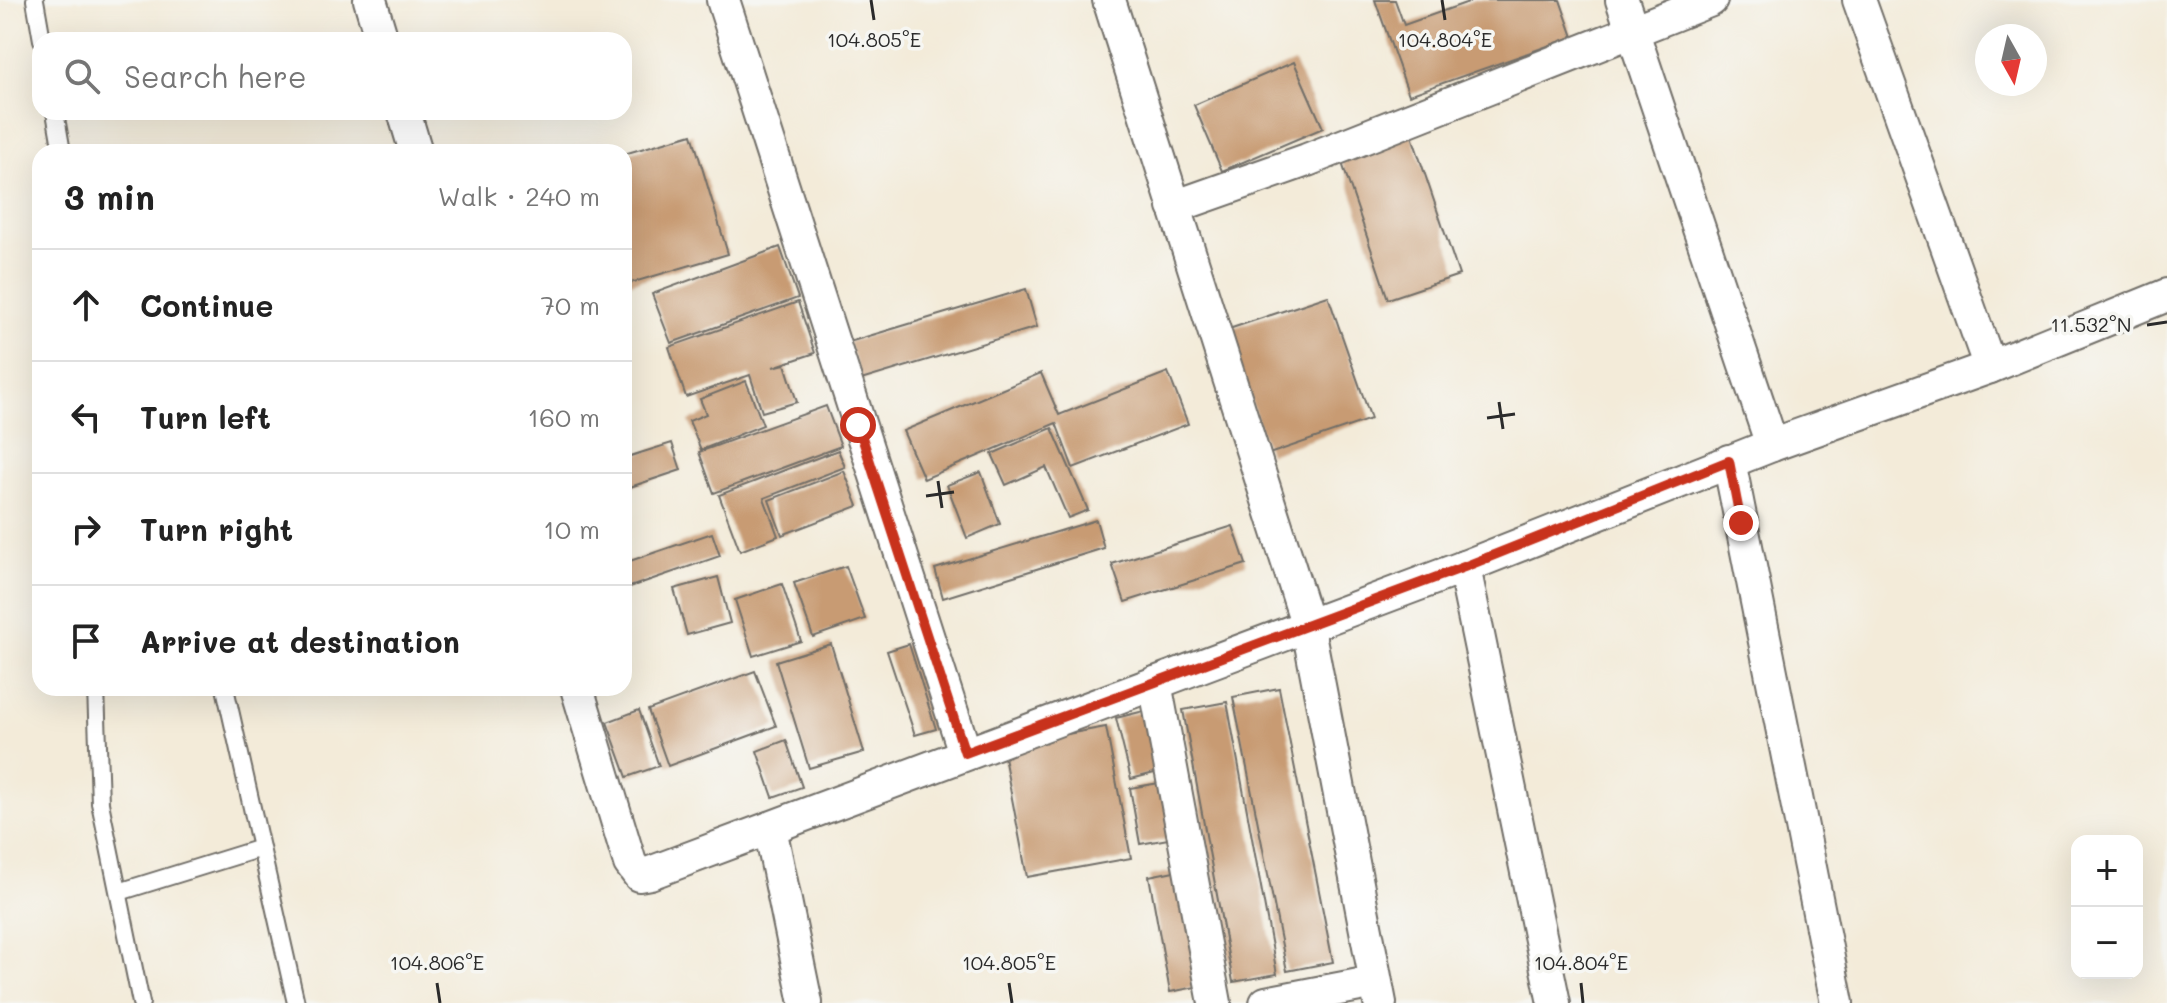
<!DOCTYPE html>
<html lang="en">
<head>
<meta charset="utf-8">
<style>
	:root { --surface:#fff; --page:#f2f2f2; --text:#222; --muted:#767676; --line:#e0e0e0 }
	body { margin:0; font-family:Mali,sans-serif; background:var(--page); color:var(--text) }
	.controls { position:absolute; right:24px; bottom:24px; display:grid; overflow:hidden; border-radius:16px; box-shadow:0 8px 32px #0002 }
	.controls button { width:72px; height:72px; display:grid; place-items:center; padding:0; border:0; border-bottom:2px solid var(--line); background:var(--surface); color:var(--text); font:40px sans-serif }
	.compass { position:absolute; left:1975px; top:24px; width:72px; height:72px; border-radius:50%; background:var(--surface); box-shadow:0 8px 32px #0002; rotate:172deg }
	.stop { position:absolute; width:24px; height:24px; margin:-18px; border:6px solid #c8321e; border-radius:50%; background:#fff }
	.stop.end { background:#c8321e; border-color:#fff; box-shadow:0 2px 8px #0008 }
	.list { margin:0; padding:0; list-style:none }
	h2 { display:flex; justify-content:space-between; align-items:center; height:104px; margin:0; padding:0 32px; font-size:34px }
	h2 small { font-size:26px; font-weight:400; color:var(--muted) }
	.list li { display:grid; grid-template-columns:52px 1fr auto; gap:24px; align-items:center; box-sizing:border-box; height:112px; padding:0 32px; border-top:2px solid var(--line) }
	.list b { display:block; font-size:30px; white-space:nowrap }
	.list em { font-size:26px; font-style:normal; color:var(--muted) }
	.icon { flex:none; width:44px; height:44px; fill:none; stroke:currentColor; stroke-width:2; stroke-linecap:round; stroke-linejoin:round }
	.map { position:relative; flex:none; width:2167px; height:1003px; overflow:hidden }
	.search { position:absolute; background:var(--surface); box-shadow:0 8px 32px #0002; left:32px; top:32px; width:600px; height:88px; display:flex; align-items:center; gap:20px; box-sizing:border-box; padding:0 28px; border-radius:24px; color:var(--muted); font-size:30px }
	.panel { position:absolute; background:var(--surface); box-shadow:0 8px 32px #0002; left:32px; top:144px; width:600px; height:552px; border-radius:24px }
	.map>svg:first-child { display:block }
</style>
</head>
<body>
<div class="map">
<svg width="2167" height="1003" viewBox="0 0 2167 1003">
	<rect width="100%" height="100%" fill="#f6f6f2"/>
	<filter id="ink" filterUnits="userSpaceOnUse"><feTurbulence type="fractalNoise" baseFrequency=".0125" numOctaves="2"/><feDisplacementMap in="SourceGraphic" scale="16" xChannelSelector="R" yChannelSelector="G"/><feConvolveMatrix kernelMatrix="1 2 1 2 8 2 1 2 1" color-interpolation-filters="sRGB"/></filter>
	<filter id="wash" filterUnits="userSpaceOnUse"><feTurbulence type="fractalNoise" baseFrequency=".006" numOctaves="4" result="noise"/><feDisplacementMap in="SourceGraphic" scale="32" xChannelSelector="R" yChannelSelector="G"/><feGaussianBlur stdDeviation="1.8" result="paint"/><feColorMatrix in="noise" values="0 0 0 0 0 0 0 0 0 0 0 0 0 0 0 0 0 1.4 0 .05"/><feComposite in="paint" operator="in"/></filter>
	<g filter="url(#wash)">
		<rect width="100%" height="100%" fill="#f3ebd9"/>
		<g id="blocks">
			<g fill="#c89b73">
				<path d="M1375 0H1395L1404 25 1474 0H1560L1573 37 1409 95Z"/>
				<path d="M1294 62 1323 128 1222 171 1194 105Z"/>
				<path d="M1410 130 1459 275 1388 299 1339 154Z"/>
				<path d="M692 134 728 254 624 285V154Z"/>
				<path d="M780 247 798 298 671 343 652 294Z"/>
				<path d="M1026 289 1037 327 861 380 849 342Z"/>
				<path d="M1328 296 1371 419 1269 454 1226 330Z"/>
				<path d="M798 302 815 353 773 367 785 364 797 402 762 412 750 375 686 397 669 347Z"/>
				<path d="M1168 372 1188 424 1073 468 1056 423 924 479 903 431 1041 373 1059 415Z"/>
				<path d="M746 381 763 425 701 450 689 421 706 414 700 399Z"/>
				<path d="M826 406 841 446 714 493 699 452Z"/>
				<path d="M1052 428 1088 510 1068 518 1046 467 1006 485 992 454Z"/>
				<path d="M672 443 681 470 624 489V458Z"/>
				<path d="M838 450 845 467 764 498 778 536 740 551 719 495Z"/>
				<path d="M844 471 858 506 782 535 769 500Z"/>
				<path d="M981 472 1000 524 967 538 947 485Z"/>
				<path d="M1096 520 1104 548 943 598 935 569Z"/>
				<path d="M1233 526 1246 564 1125 602 1112 564Z"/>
				<path d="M712 533 720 556 624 589V563Z"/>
				<path d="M846 566 865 619 813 637 794 583Z"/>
				<path d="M718 577 730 623 687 635 674 589Z"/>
				<path d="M782 584 801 641 753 656 735 600Z"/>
				<path d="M831 644 864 752 809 768 776 661Z"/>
				<path d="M909 644 936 729 915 735 887 651Z"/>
				<path d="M755 671 776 726 668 766 648 710Z"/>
				<path d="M1279 688 1333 962 1287 971 1233 697Z"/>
				<path d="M1227 702 1277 974 1233 982 1183 710Z"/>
				<path d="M1152 709 1166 770 1131 779 1116 718Z"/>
				<path d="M639 710 659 766 627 777 607 722Z"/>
				<path d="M1106 727 1131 858 1027 877 1002 746Z"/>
				<path d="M786 740 802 787 773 797 757 751Z"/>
				<path d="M1165 782 1174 838 1140 844 1130 788Z"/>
				<path d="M1179 870 1201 986 1170 992 1149 876Z"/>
			</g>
		</g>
	</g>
	<g filter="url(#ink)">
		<use href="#blocks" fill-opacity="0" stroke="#716e68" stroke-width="2"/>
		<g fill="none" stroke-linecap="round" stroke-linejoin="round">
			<g stroke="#716e68" stroke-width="20">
				<g id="service">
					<path d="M35 0 42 40"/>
					<path d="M55 112 62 152"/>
					<path d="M96 688 100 803 141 1003"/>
					<path d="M225 688 296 1003"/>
					<path d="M119 892 261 848"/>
				</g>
			</g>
			<g stroke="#716e68" stroke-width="36">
				<g id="minor">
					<path d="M370 0 382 40"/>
					<path d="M723 0 965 753"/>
					<path d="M1109 0 1307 623 1380 1003"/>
					<path d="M1622 0 1772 445"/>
					<path d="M1859 0 1990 367"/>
					<path d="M404 112 416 152"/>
					<path d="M1174 207 1307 160 1711 0"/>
					<path d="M1729 461 1837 1003"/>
					<path d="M1464 567 1554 1003"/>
					<path d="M1155 683 1215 1003"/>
					<path d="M577 688 630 863 639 875 650 873 1464 567 1772 445 1990 367 2167 295"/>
					<path d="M770 828 806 1003"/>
					<path d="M1266 1003 1375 982"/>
				</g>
			</g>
			<use href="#service" stroke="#fff" stroke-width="16"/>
			<use href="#minor" stroke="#fff" stroke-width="32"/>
		</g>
	</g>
	<g fill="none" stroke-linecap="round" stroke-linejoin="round" filter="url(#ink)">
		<path stroke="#c8321e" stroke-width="10" d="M858 425 965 753 1464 567 1729 461 1741 523"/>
	</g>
	<path fill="none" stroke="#2b2b2b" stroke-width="3" d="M871 0 874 20M1442 0 1445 20M2147 325 2167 322M1499 402 1503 429M1487 418 1515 414M938 481 942 508M926 496 954 492M437 983 440 1003M1009 983 1012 1003M1581 983 1583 1003"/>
	<g font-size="20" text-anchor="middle" fill="#2b2b2b" stroke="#f6f6f2" stroke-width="7" stroke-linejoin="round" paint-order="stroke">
		<text x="874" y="47">104.805°E</text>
		<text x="1445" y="47">104.804°E</text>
		<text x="2091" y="332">11.532°N</text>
		<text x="437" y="970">104.806°E</text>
		<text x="1009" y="970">104.805°E</text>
		<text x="1581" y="970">104.804°E</text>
	</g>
</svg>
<div class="controls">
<button>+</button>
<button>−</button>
</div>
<svg class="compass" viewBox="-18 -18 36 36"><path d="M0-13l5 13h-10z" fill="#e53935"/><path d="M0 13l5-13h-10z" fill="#767676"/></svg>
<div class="stop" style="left:858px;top:425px"></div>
<div class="stop end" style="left:1741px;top:523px"></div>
<div class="search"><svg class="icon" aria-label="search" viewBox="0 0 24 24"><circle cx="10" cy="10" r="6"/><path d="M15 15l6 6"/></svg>Search here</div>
<section class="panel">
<h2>3 min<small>Walk · 240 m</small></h2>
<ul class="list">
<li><svg class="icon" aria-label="ahead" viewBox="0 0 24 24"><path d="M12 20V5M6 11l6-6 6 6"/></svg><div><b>Continue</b></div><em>70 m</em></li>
<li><svg class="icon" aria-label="left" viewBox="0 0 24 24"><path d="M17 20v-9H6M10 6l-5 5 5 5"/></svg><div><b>Turn left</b></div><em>160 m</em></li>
<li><svg class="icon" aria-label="right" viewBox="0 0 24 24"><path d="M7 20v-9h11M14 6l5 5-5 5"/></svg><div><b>Turn right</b></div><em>10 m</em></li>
<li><svg class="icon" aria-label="arrive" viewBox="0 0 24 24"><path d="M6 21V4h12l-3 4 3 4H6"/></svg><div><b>Arrive at destination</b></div></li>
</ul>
</section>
</div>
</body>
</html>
